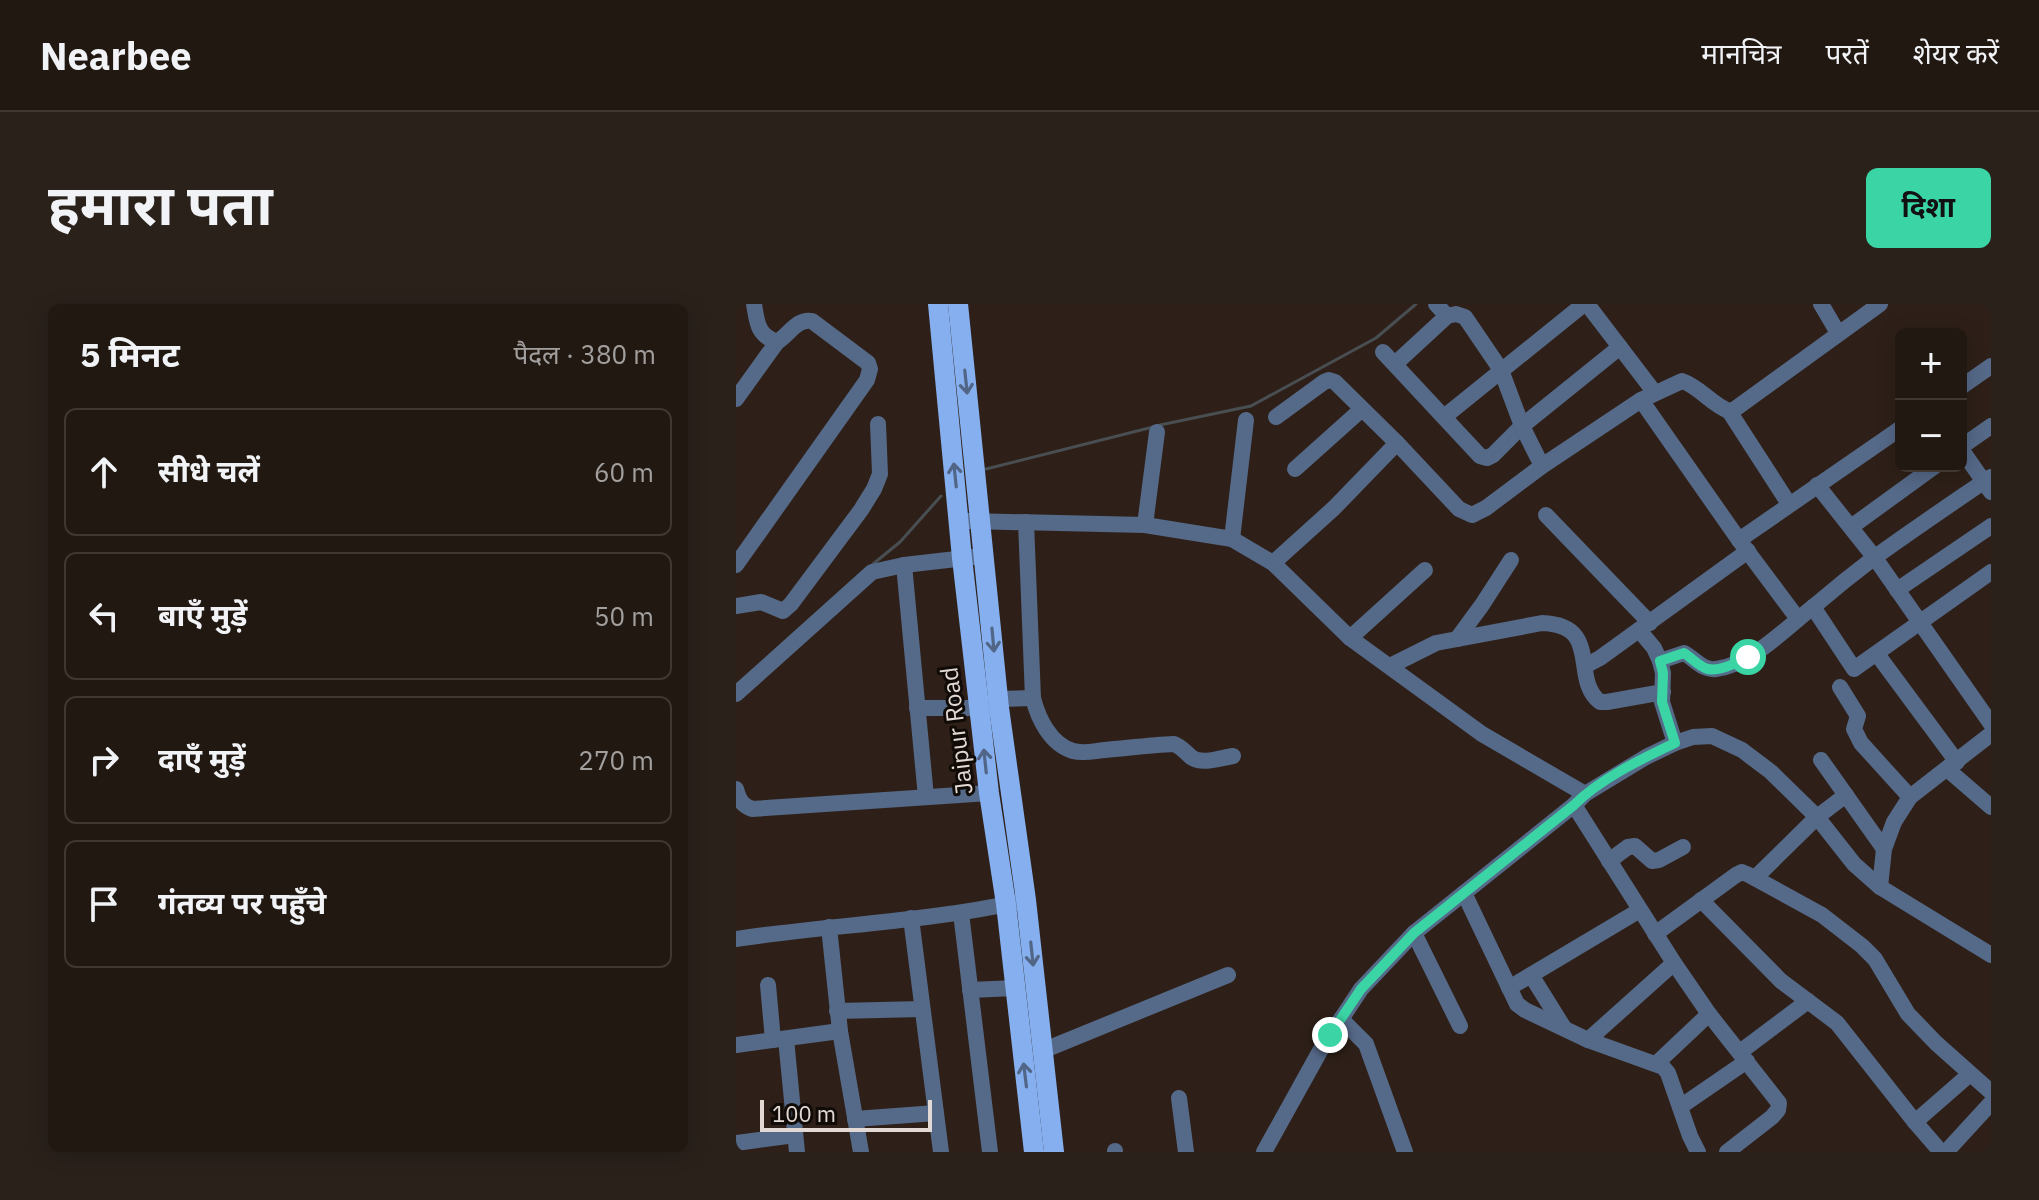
<!DOCTYPE html>
<html lang="hi">
<head>
<meta charset="utf-8">
<style>
	:root { --surface:#221812; --page:#2a211b; --text:#f1f3f6; --muted:#a2a09f; --line:#3f3732; --accent:#3bd4a4 }
	body { margin:0; font-family:"IBM Plex Sans","Noto Sans Devanagari",sans-serif; background:var(--page); color:var(--text) }
	.controls { position:absolute; right:24px; top:24px; display:grid; overflow:hidden; border-radius:12px; box-shadow:0 4px 20px #0003 }
	.controls button { width:72px; height:72px; display:grid; place-items:center; padding:0; border:0; border-bottom:2px solid var(--line); background:var(--surface); color:var(--text); font:40px sans-serif }
	.scale { position:absolute; left:24px; bottom:20px; width:172px; box-sizing:border-box; padding-left:8px; border:4px solid #e3d9d4; border-top:0; font-size:22px; line-height:28px; white-space:nowrap; color:#e3d9d4; -webkit-text-stroke:6px #110b08; paint-order:stroke }
	.stop { position:absolute; width:24px; height:24px; margin:-18px; border:6px solid #3bd4a4; border-radius:50%; background:#fff }
	.stop.end { background:#3bd4a4; border-color:#fff; box-shadow:0 2px 8px #0008 }
	.list { margin:0; padding:0; list-style:none }
	h2 { display:flex; justify-content:space-between; align-items:center; height:104px; margin:0; padding:0 32px; font-size:34px }
	h2 small { font-size:26px; font-weight:400; color:var(--muted) }
	.list li { display:grid; grid-template-columns:52px 1fr auto; gap:24px; align-items:center; box-sizing:border-box; height:128px; margin:0 16px 16px; padding:0 16px; border:2px solid var(--line); border-radius:12px }
	.list b { display:block; font-size:30px; white-space:nowrap }
	.list em { font-size:26px; font-style:normal; color:var(--muted) }
	.icon { flex:none; width:44px; height:44px; fill:none; stroke:currentColor; stroke-width:2; stroke-linecap:round; stroke-linejoin:round }
	.map { position:relative; flex:none; width:1255px; height:848px; overflow:hidden; border-radius:12px }
	header { display:flex; align-items:center; gap:48px; box-sizing:border-box; height:112px; padding:0 40px; background:var(--surface); border-bottom:2px solid var(--line) }
	header strong { font-size:38px }
	nav { display:flex; gap:44px; margin-inline-start:auto; font-size:28px }
	.intro { display:flex; align-items:center; justify-content:space-between; box-sizing:border-box; height:192px; padding:0 48px }
	h1 { margin:0; font-size:56px }
	.button { padding:20px 36px; border-radius:12px; background:var(--accent); color:#111; font-size:28px; font-weight:700 }
	main { display:flex; gap:48px; padding:0 48px }
	aside { flex:1; background:var(--surface); border-radius:12px; box-shadow:0 4px 20px #0003 }
	.map>svg:first-child { display:block }
</style>
</head>
<body>
<header>
<strong>Nearbee</strong>
<nav><a>मानचित्र</a><a>परतें</a><a>शेयर करें</a></nav>
</header>
<div class="intro"><h1>हमारा पता</h1><a class="button">दिशा</a></div>
<main>
<aside>
<h2>5 मिनट<small>पैदल · 380 m</small></h2>
<ul class="list">
<li><svg class="icon" aria-label="ahead" viewBox="0 0 24 24"><path d="M12 20V5M6 11l6-6 6 6"/></svg><div><b>सीधे चलें</b></div><em>60 m</em></li>
<li><svg class="icon" aria-label="left" viewBox="0 0 24 24"><path d="M17 20v-9H6M10 6l-5 5 5 5"/></svg><div><b>बाएँ मुड़ें</b></div><em>50 m</em></li>
<li><svg class="icon" aria-label="right" viewBox="0 0 24 24"><path d="M7 20v-9h11M14 6l5 5-5 5"/></svg><div><b>दाएँ मुड़ें</b></div><em>270 m</em></li>
<li><svg class="icon" aria-label="arrive" viewBox="0 0 24 24"><path d="M6 21V4h12l-3 4 3 4H6"/></svg><div><b>गंतव्य पर पहुँचे</b></div></li>
</ul>
</aside>
<div class="map">
<svg width="1255" height="848" viewBox="0 0 1255 848">
	<rect width="100%" height="100%" fill="#2e2018"/>
	<g fill="none" stroke-linecap="round" stroke-linejoin="round">
		<g stroke="#484e51" stroke-width="3">
			<path d="M424 121 515 102 640 34 680 0"/>
			<path d="M250 165 417 123"/>
			<path d="M137 260 164 238 205 192"/>
		</g>
		<g stroke="#556988" stroke-width="16">
			<path d="M700 0 711 12"/>
			<path d="M851 0 919 89"/>
			<path d="M1085 0 1102 29"/>
			<path d="M647 48 744 152 751 154 757 151 786 122 884 43"/>
			<path d="M659 60 711 12 720 10 729 13 765 66 786 122 806 162"/>
			<path d="M1225 83 1255 62"/>
			<path d="M0 95 41 38"/>
			<path d="M905 96 1003 236 1062 315"/>
			<path d="M993 107 1053 200"/>
			<path d="M540 113 588 78 593 76 599 78 661 139 723 205 736 211 750 204 806 162 905 96 946 77C964 83 975 100 993 107L999 105 1144 0"/>
			<path d="M708 113 848 0"/>
			<path d="M1225 143 1255 122"/>
			<path d="M1225 145 1255 188"/>
			<path d="M559 165 626 105"/>
			<path d="M1081 181 1139 254 1255 420"/>
			<path d="M810 211 914 319"/>
			<path d="M232 217 409 221 496 235 537 259 614 334 746 430 849 490"/>
			<path d="M290 218 297 394C302 414 314 440 337 447 347 450 359 447 369 446 392 444 415 441 438 440 446 443 449 448 455 453 466 461 484 454 497 452"/>
			<path d="M409 221 421 128"/>
			<path d="M1115 223 1199 162"/>
			<path d="M496 235 510 116"/>
			<path d="M1003 236 1165 124"/>
			<path d="M537 259 598 204 661 139"/>
			<path d="M0 261 131 76 134 65 132 59 76 17C61 14 53 31 41 38 21 31 21 18 18 0"/>
			<path d="M168 261 190 493"/>
			<path d="M1161 286 1255 222"/>
			<path d="M0 302 25 298 47 307 55 300 125 206 138 185 144 170 142 120"/>
			<path d="M1077 303 1118 365 1255 268"/>
			<path d="M903 326 918 344 924 357 927 369 926 398 939 439"/>
			<path d="M614 334 689 266"/>
			<path d="M721 335 746 301 775 256"/>
			<path d="M1141 350 1221 458"/>
			<path d="M924 357 948 349C959 355 967 367 980 365 1015 361 1050 324 1077 303 1097 286 1118 269 1139 253 1177 226 1216 199 1255 173"/>
			<path d="M654 362 700 339 806 319C867 321 834 375 864 398H871L927 388"/>
			<path d="M849 362 864 354 1012 247"/>
			<path d="M1104 383 1122 412 1118 425 1125 439 1174 493"/>
			<path d="M0 390 136 268 168 261 238 253"/>
			<path d="M262 395 297 394"/>
			<path d="M181 404H254"/>
			<path d="M1085 456 1148 545"/>
			<path d="M1211 465 1255 503"/>
			<path d="M0 485C3 495 5 501 16 505L253 489"/>
			<path d="M838 501 938 659 973 710 1043 799 1042 806 1036 813 991 848"/>
			<path d="M873 557 892 543 899 542 916 557 923 556 947 543"/>
			<path d="M1019 574 1081 513 1110 491"/>
			<path d="M1144 583 1148 545 1158 518 1174 493 1255 430"/>
			<path d="M728 589 781 700 789 706 852 736 927 763 932 769 954 832 962 848"/>
			<path d="M965 596 1045 677 1101 719 1179 818 1205 848"/>
			<path d="M225 609 254 848"/>
			<path d="M175 614 205 848"/>
			<path d="M93 623 104 727 125 848"/>
			<path d="M678 629 724 722"/>
			<path d="M919 630 1000 571 1006 568 1013 571 1086 611 1126 642 1139 655 1172 710 1200 739 1255 788"/>
			<path d="M0 635C93 621 189 618 281 598"/>
			<path d="M795 671 828 724"/>
			<path d="M32 681 37 736"/>
			<path d="M773 684 904 606"/>
			<path d="M234 686 280 684"/>
			<path d="M101 707 186 705"/>
			<path d="M605 715 630 740 669 848"/>
			<path d="M50 735 61 848"/>
			<path d="M852 736 938 659"/>
			<path d="M0 741 104 727"/>
			<path d="M306 747 492 671"/>
			<path d="M1004 748 1072 697"/>
			<path d="M921 759 973 710"/>
			<path d="M443 794 450 848"/>
			<path d="M944 803 1011 757"/>
			<path d="M119 815 200 809"/>
			<path d="M1179 818 1234 770"/>
			<path d="M0 839 59 831"/>
			<path d="M379 848V847"/>
			<path d="M528 848 584 747 625 685 678 629 838 501 849 490 910 453 939 439 957 433 976 432 1006 446 1035 468 1081 513 1118 560 1144 583 1255 651"/>
			<path d="M1210 848 1255 799"/>
		</g>
		<g stroke="#85afee" stroke-width="20">
			<path d="M202 0 226 254 253 489 270 600 298 848"/>
			<path d="M222 0 263 404 290 596 318 848"/>
		</g>
	</g>
	<defs><path id="oneway-shaft" d="M-6 0H5M1.5-3L5.5 0L1.5 3" fill="none" stroke-width="1.6" stroke-linecap="round" stroke-linejoin="round" transform="scale(2)"/></defs>
	<g stroke="#516586">
		<use href="#oneway-shaft" transform="translate(230 78) rotate(84)"/>
		<use href="#oneway-shaft" transform="translate(219 171) rotate(-96)"/>
		<use href="#oneway-shaft" transform="translate(257 336) rotate(85)"/>
		<use href="#oneway-shaft" transform="translate(249 457) rotate(-96)"/>
		<use href="#oneway-shaft" transform="translate(296 650) rotate(84)"/>
		<use href="#oneway-shaft" transform="translate(289 771) rotate(-97)"/>
	</g>
	<g fill="none" stroke-linecap="round" stroke-linejoin="round">
		<path stroke="#3bd4a4" stroke-width="10" d="M594 731 625 685 678 629 838 501C864 475 905 455 939 439L926 398 927 369 924 357 948 349C956 354 963 363 972 365 985 368 1001 358 1012 353"/>
	</g>
	<g text-anchor="middle" dominant-baseline="central" stroke-width="6" stroke-linejoin="round" paint-order="stroke">
		<g font-size="24" fill="#e3d9d4" stroke="#110b08">
			<text transform="translate(220 427) rotate(-97)">Jaipur Road</text>
		</g>
	</g>
</svg>
<div class="controls">
<button>+</button>
<button>−</button>
</div>
<div class="scale">100 m</div>
<div class="stop" style="left:1012px;top:353px"></div>
<div class="stop end" style="left:594px;top:731px"></div>
</div>
</main>
</body>
</html>
